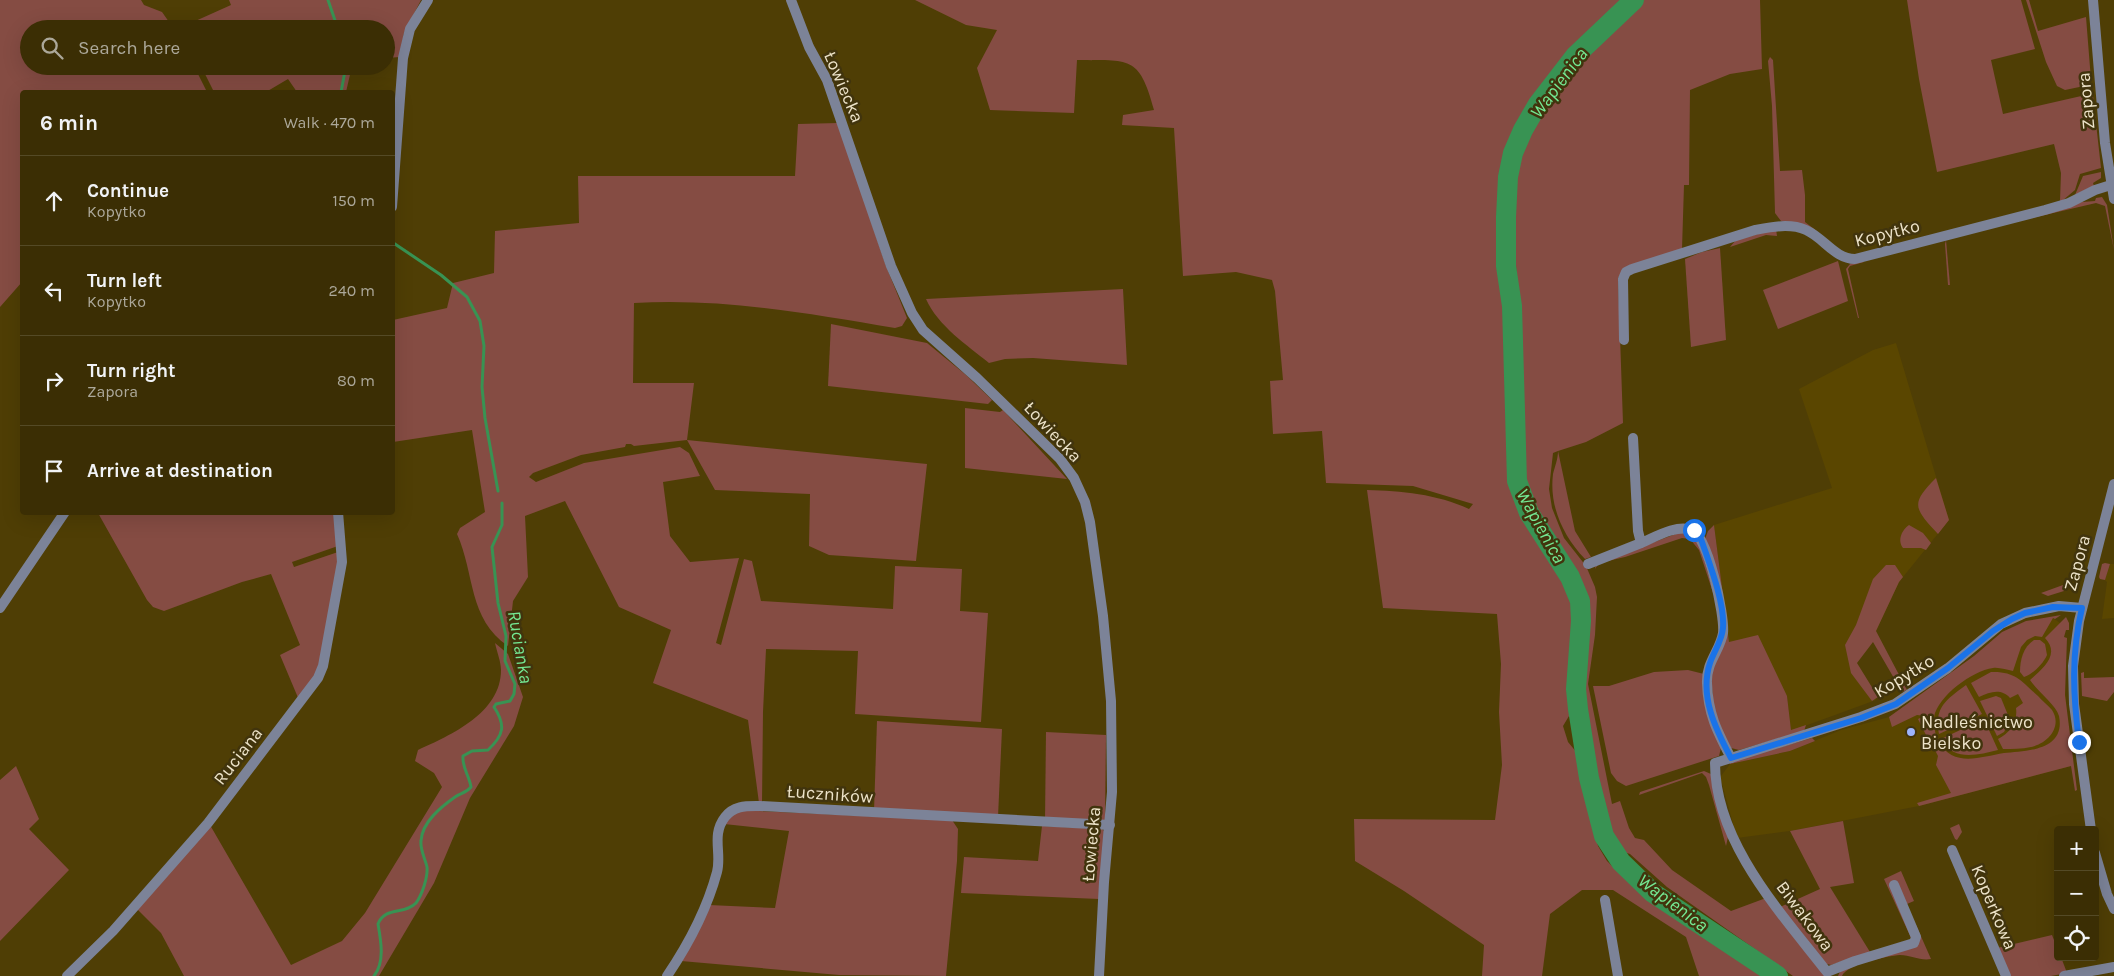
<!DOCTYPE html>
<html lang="en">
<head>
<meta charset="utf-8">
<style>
	:root { --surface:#3b2e04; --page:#42360e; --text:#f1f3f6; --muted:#aca89a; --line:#544a26 }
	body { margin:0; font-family:Karla,sans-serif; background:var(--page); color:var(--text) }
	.controls { position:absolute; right:15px; bottom:15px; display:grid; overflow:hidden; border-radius:5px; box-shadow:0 5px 20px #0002 }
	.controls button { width:45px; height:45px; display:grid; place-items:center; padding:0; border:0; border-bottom:1px solid var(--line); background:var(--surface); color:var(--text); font:25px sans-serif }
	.stop { position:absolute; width:15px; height:15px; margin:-11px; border:4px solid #1a73e8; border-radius:50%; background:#fff }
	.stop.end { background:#1a73e8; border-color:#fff; box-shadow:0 1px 5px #0008 }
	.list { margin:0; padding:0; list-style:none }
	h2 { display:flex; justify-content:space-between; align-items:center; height:65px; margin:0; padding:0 20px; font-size:21px }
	h2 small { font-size:16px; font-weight:400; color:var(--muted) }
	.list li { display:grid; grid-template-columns:32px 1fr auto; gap:15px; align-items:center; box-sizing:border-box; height:90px; padding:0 20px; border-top:1px solid var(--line) }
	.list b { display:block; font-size:19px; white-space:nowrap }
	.list p { margin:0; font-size:16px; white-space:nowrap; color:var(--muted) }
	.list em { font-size:16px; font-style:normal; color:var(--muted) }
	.icon { flex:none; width:28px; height:28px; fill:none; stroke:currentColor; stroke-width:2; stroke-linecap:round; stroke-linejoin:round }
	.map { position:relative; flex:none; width:2114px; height:976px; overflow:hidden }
	.search { position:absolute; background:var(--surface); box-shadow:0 5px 20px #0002; left:20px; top:20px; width:375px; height:55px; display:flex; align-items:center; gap:12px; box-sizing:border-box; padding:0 18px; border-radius:28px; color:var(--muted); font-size:19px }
	.panel { position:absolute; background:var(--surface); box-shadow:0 5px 20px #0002; left:20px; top:90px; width:375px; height:425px; border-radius:5px }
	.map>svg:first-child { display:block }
</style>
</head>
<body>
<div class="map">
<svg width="2114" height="976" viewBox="0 0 2114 976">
	<rect width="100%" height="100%" fill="#4f3e05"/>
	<g fill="#5a4600">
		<path d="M1896 343 1949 520 1899 582 1876 631 1855 664 1876 700 1791 731 1787 696 1729 643 1714 525 1832 488 1799 389 1873 350Z"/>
		<path d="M2110 564H2114V618L2102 619 2107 582 2105 580Z"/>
		<path d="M2053 618 2060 623 2071 766 1919 806 1790 831 1737 838 1721 780V776L1730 764 1790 751 1841 730 1889 717 1974 656Z"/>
	</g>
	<g fill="#854c43">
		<path d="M0 0H141L144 5 162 12 174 29H29V66H194L207 92H22V282L0 307Z"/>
		<path d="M229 0H421L404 33 400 57 386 58V29H183L182 27 231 5Z"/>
		<path d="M915 0H1624L1574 49 1535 101 1519 127 1509 150 1503 177 1499 216V265L1506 308 1511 441 1510 474 1513 489 1524 515 1567 586 1575 609V621L1569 672V716L1563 726 1568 742 1578 754 1598 846 1607 861 1627 881 1767 976H1699L1686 937 1613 890H1582L1550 914 1542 976H1482L1484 945 1404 891 1355 861 1354 819 1495 820 1502 765 1499 712 1501 664 1497 614 1383 608 1367 490C1401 491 1437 494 1469 509L1473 504 1413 486 1326 483 1322 431 1273 434 1270 381 1283 380 1275 291 1272 280 1236 272 1183 276 1174 128 1122 125 1123 115 1154 110C1139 54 1129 61 1077 60L1074 113 990 110 977 68 997 30 966 25Z"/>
		<path d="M1644 0H1760L1762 69 1730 74 1690 90 1689 185H1684L1682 249 1624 268 1618 278 1623 423 1586 442 1558 451 1575 531 1591 557 1585 559C1563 536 1549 506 1553 474 1555 466 1558 459 1558 451L1553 453 1549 489 1552 508 1564 538 1586 566 1595 587 1597 597 1595 635 1588 684 1612 804 1620 801 1629 828 1635 838 1644 840 1672 870 1731 911 1766 898 1825 976H1793L1667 887 1630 854 1621 851 1613 840 1607 824 1594 776 1590 751 1591 738 1582 688 1587 620 1584 593 1580 583 1545 530 1525 488 1522 473 1523 444 1514 214 1516 181 1525 143 1545 109 1581 63Z"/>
		<path d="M1907 0H2021L2035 49 1991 60 2003 114 2090 94 2093 96 2101 168 2080 174 2075 190 2062 201H2060L2061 173 2054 144 1937 172 1919 79Z"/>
		<path d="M2026 0H2029L2038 31 2086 17 2091 80 2089 85 2065 90 2057 86 2046 62Z"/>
		<path d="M1770 57 1773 60 1780 171 1802 170 1805 195V222L1818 232 1781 221 1775 213 1772 106 1768 61Z"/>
		<path d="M201 66H352L346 92H297L288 79 266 92H214Z"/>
		<path d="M838 123 886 266 907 318 902 326 895 328C807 313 723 298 634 303L633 383H694L687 440 927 464 916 561 829 555 809 546 810 494 715 490 687 440 634 446 631 444H626L625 447 581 455 533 473 529 477 536 482 584 463 680 447 689 453 700 476 663 482 670 536 690 562 739 558 716 643 721 645 744 559 752 561 761 601 893 609 895 566 962 569 960 611 988 613 981 722 855 714 858 651 766 649 763 712 762 803H759L748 720 653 683 671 630 619 607 565 501 525 516 528 577 513 601 508 646C468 619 475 574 457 534L460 528 485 512 472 430 393 442V320L447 308 453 283 494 273 495 231 579 223 578 176H795L798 124Z"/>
		<path d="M2101 172V178L2093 183 2094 186 2075 195 2083 176Z"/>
		<path d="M2102 197 2107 205 2114 250 2105 206 2096 203 2023 220 2082 202 2095 201 2096 198Z"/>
		<path d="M1776 229 1777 236 1766 235 1730 247 1736 240Z"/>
		<path d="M1946 240 1950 285H1948L1945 244Z"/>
		<path d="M1720 248 1726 340 1691 347 1685 259 1702 252Z"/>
		<path d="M1838 261 1848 301 1778 329 1763 290Z"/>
		<path d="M1863 261 1864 262 1850 266 1848 269 1859 318H1858L1846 269 1850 264Z"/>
		<path d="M1123 289 1127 365 1033 358 1005 359 989 363C967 345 938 326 926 299Z"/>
		<path d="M831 324 927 343 966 375 992 400 988 404 828 386Z"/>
		<path d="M965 408 1000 412 1003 410 1067 479 965 468Z"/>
		<path d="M1936 478 1949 520 1938 534C1914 508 1910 504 1936 478Z"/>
		<path d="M98 513H335L338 546 292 562 294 567 338 552 339 563 321 665 299 700 280 655 300 645 271 574 242 582 164 611 153 607 147 600Z"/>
		<path d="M1714 525 1729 642 1758 635 1787 696 1791 730 1806 725 1804 731 1739 750 1731 748 1714 716 1711 673 1725 642 1705 539 1708 531Z"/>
		<path d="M1909 525 1923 533 1931 543 1926 550 1921 548H1903C1897 540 1902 530 1909 525Z"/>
		<path d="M1681 532 1691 534 1700 545 1717 605 1699 550 1690 539 1682 538 1625 557 1599 563 1595 569 1596 564Z"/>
		<path d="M2105 563 2110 564 2105 580 2100 579 2099 577 2102 564Z"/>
		<path d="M1886 565H1895L1903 577 1899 582 1876 631 1907 690 1902 692 1873 642 1857 663 1878 697 1872 701 1851 673 1845 645 1856 625 1873 579Z"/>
		<path d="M2063 585 2064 591 2048 596 2041 593Z"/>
		<path d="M2061 615 2055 619 2053 618 2042 637 2035 636 2027 640 2021 647 2013 671C2007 670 1999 667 1993 668 1972 671 1938 696 1934 717L1917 715 1892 727 1889 717 1974 656 2002 632 2026 621Z"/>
		<path d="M2066 617 2069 623V630H2066L2064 637 2067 638 2065 695 2077 790 2075 791 2071 766 1919 806 1917 803 1951 793 1936 765 1938 756 1932 744 1938 741C1953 768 1980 757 2004 753 2025 751 2066 751 2059 716 2056 705 2038 692 2030 680 2042 669 2061 655 2045 638Z"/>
		<path d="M2034 640H2040L2045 644 2047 655C2043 664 2033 674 2024 677L2020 672C2020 660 2023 647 2034 640Z"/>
		<path d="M495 643 508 654 523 697 514 726 470 798 434 883 379 976H184L161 933 137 909 210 825 291 965 342 941 365 913 442 787 434 773 415 761 418 750C451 735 501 713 501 670 501 662 497 652 495 643Z"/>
		<path d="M1688 670 1704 674 1721 748 1719 756 1626 786 1617 781 1611 773 1593 686H1609L1654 672Z"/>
		<path d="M1991 672C2016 671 2022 682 2038 696 2042 701 2048 705 2052 710 2063 727 2047 744 2031 747 2022 749 2012 749 2003 749L1998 739C2010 733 2018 722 2016 708L2023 703 2018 694 2010 698C2001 688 1990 692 1979 697L1971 683Z"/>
		<path d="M2084 672V678L2114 677V692L2107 701 2082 696 2081 673Z"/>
		<path d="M1966 685 1982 714 1939 734C1934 707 1946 700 1966 685Z"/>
		<path d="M1996 696 2001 698 2010 720 2004 732 1997 736 1980 701Z"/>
		<path d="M1920 718 1933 721 1936 736 1925 741 1923 737 1926 735 1918 719Z"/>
		<path d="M1984 719 1998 750C1977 755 1954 762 1941 739Z"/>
		<path d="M877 721 1002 729 998 817 874 811Z"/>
		<path d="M1046 732 1106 735 1105 822 1045 820Z"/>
		<path d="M1812 738 1815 741 1790 751 1730 764V762Z"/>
		<path d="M16 766 39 819 29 829 69 870 0 941V780Z"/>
		<path d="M1704 771 1711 774 1728 837 1726 846 1709 785 1706 777 1702 773 1639 795 1640 792Z"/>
		<path d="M737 810 952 820 958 829 957 861 946 976 839 975 681 961 709 905 775 908 789 831 724 824Z"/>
		<path d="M1843 821 1854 883 1830 887 1870 952 1831 965 1823 963 1780 907 1820 889 1790 831Z"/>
		<path d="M1959 824 1962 832 1957 840 1955 839 1950 828Z"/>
		<path d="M1042 826 1102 829 1105 832 1099 899 961 893 964 857 1038 861Z"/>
		<path d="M1901 871 1914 901 1907 904 1912 940 1884 879Z"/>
		<path d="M1916 925 1931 959C1920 961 1911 955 1900 955 1887 956 1847 964 1842 976H1838L1841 969 1857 963 1916 946 1919 940 1915 927Z"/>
		<path d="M2052 935 2058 950V957H2061L2067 973 2051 976H2010L1997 948Z"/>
	</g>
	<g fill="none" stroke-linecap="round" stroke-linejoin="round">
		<g stroke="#389353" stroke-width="3">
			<path d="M328 0 338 29"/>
			<path d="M341 92 346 66"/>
			<path d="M392 242 441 275 467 297 480 321 484 346 482 387 485 418 498 491"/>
			<path d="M374 976C385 962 381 941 378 924 385 906 405 915 416 903 422 895 428 877 427 867 425 858 420 850 421 841 422 822 441 807 455 797 461 793 466 793 471 787 469 775 462 768 463 756L472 751 488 750C504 735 506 725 494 707L496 704 510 701 514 694 515 684 505 661 506 636 498 603 492 547 502 525V503"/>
		</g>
		<path stroke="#389353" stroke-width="20" d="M1634 0 1575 56 1538 104 1523 130 1513 153 1508 177 1506 217V266L1512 306 1517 481 1529 513 1570 577 1580 601 1581 621 1576 689 1578 709 1589 778 1604 836 1621 862 1653 893 1778 976"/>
		<g stroke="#7c8398" stroke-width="10">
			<path d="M791 0 809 47 827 80 891 266 912 313 923 330 977 378 1060 459 1074 478 1085 502 1090 522 1103 616 1111 701 1112 792 1104 882 1099 976"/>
			<path d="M2093 0 2105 143 2114 199"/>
			<path d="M392 207 403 58 410 29 428 0"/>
			<path d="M1624 340 1623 279 1626 272 1632 269 1755 230C1771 227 1790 223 1806 230 1824 238 1835 259 1855 259L2045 210 2069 203 2095 190 2114 184"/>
			<path d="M1633 438 1638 531 1641 543C1655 537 1677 524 1692 530 1708 536 1725 616 1723 633 1720 651 1706 662 1707 683 1708 714 1717 731 1731 758"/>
			<path d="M1588 564 1641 543"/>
			<path d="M0 608 65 512"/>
			<path d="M2091 830 2074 704 2073 666 2079 621 2114 484"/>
			<path d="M1952 850 2006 976"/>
			<path d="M2095 853 2107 894 2114 909"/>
			<path d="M1894 885 1916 937 1914 943 1855 961 1827 972C1781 913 1715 842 1715 763L1861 717 1895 704 1948 668 2001 624 2025 613 2059 606 2082 608"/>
			<path d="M1605 900 1618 976"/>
			<path d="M67 976 113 931 208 823 318 678 323 666 342 562 338 512"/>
			<path d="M667 976C688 945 707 909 717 872 722 853 711 835 725 817 734 805 747 806 760 806L1110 825"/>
			<path d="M2064 976 2114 967"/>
		</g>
	</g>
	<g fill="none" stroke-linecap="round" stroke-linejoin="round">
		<path stroke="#1a73e8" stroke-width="6" d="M1694 530 1699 535 1702 542C1710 565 1725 604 1723 628 1722 641 1714 651 1710 663 1699 696 1716 730 1731 758L1861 718 1896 704 1948 668 1993 631 2012 619 2025 613 2053 607 2082 608C2071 654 2073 695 2079 742"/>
	</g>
	<circle fill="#9db4fd" stroke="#41340d" stroke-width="2" cx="1911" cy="732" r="5"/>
	<g text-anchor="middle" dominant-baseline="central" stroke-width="5" stroke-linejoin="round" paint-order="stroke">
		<g font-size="18" fill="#ede3c9" stroke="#41340d">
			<text transform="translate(844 87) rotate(67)">Łowiecka</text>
			<text transform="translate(2086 101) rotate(-95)">Zapora</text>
			<text transform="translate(1887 233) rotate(-14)">Kopytko</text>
			<text transform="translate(1053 432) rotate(47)">Łowiecka</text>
			<text transform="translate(2077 563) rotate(-75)">Zapora</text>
			<text transform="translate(1904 676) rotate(-31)">Kopytko</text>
			<text transform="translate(238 756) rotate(-52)">Ruciana</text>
			<text transform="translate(830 794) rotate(4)">Łuczników</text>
			<text transform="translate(1091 844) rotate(-85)">Łowiecka</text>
			<text transform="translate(1994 907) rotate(67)">Koperkowa</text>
			<text transform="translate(1805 916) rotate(53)">Biwakowa</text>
		</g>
		<g font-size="18" fill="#ede3c9" stroke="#41340d" text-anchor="start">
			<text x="1921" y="722">Nadleśnictwo<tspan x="1921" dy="21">Bielsko</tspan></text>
		</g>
		<g font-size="19" font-style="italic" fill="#74e892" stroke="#41340d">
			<text transform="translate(1559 83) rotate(-53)">Wapienica</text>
			<text transform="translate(1541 526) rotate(61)">Wapienica</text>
			<text transform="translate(520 647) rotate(80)">Rucianka</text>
			<text transform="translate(1673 903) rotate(37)">Wapienica</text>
		</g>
	</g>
</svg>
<div class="controls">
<button>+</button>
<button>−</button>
<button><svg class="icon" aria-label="locate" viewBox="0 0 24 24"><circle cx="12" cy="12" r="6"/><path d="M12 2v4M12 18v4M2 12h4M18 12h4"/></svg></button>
</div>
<div class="stop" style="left:1694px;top:530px"></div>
<div class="stop end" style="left:2079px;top:742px"></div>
<div class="search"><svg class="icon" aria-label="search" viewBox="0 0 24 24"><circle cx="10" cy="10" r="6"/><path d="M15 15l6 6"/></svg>Search here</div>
<section class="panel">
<h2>6 min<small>Walk · 470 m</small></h2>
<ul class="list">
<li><svg class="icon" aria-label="ahead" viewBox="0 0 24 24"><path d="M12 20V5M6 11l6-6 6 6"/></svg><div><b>Continue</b><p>Kopytko</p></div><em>150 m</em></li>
<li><svg class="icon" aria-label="left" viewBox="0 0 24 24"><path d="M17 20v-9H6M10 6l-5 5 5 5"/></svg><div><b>Turn left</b><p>Kopytko</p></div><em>240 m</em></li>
<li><svg class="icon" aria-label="right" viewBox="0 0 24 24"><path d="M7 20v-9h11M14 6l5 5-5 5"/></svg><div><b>Turn right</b><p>Zapora</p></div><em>80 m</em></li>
<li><svg class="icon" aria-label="arrive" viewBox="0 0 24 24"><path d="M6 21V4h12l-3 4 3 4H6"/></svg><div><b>Arrive at destination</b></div></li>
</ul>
</section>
</div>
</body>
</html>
